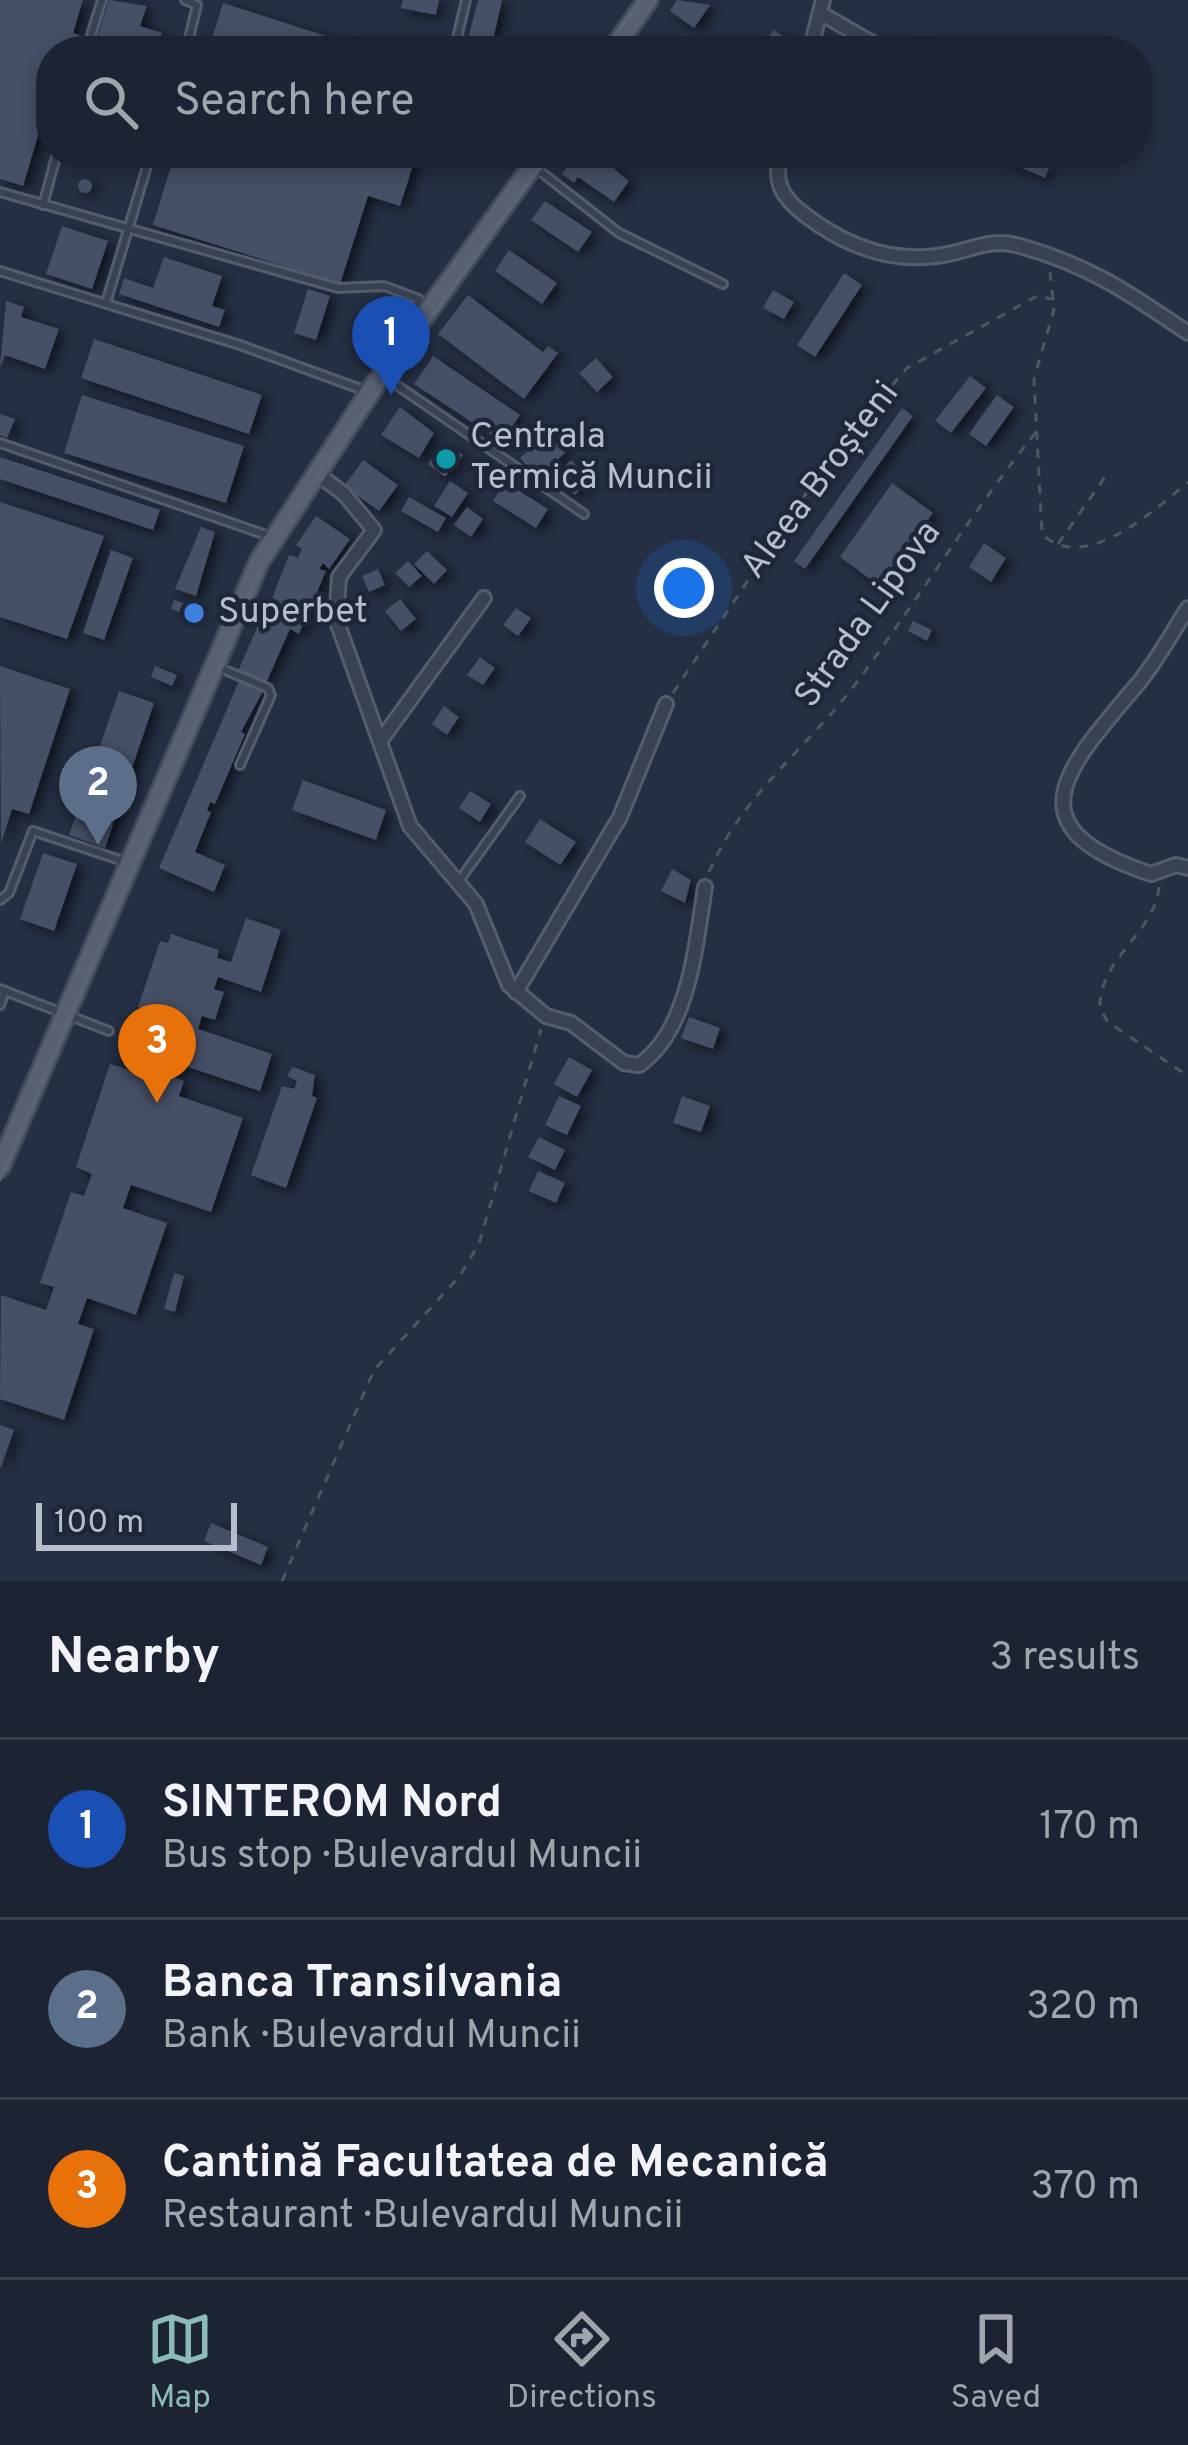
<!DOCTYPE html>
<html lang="en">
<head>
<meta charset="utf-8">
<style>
	:root { --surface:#1c2332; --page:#292f3e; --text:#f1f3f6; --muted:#a0a4ac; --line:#3a404d; --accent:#8bbbb9 }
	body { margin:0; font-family:Overpass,sans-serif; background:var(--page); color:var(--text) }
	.scale { position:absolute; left:36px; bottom:30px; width:201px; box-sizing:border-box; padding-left:12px; border:6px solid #b6bdcc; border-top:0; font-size:33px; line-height:42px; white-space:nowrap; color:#b6bdcc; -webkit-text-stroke:9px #1e2737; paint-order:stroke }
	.you { position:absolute; left:684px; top:588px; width:42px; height:42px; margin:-30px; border:9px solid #fff; border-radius:50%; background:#1a73e8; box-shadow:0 0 0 18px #1a73e833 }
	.badge { display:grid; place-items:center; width:78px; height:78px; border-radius:50%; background:var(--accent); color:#fff; font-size:39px; font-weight:700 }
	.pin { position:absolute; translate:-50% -99px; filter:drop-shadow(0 3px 6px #0008) }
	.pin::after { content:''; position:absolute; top:63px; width:42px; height:36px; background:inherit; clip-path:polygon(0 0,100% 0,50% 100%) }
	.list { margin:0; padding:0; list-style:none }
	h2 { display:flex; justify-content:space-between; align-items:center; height:156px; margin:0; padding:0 48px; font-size:51px }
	h2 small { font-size:39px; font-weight:400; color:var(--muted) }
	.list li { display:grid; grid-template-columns:78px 1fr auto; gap:36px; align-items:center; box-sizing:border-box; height:180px; padding:0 48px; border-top:3px solid var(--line) }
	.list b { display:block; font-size:45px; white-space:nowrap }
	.list p { margin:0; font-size:39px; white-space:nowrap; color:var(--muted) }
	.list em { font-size:39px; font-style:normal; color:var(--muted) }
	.icon { flex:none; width:66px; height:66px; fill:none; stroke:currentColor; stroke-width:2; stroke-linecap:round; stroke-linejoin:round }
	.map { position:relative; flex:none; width:1188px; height:1581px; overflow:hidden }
	.search { position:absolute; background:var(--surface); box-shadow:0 6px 18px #0003; left:36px; right:36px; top:36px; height:132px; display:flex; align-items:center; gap:30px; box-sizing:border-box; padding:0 42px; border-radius:48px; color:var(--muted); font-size:45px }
	.sheet { height:696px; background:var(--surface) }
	nav { display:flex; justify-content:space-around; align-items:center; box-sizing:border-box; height:168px; border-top:3px solid var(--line); background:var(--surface); font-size:33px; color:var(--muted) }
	nav a { display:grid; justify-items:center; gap:6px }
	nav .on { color:var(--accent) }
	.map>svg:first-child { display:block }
</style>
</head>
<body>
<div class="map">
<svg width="1188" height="1581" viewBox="0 0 1188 1581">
	<defs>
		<filter id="shadow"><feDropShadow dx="6" dy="4" stdDeviation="6" flood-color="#0009"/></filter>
	</defs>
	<rect width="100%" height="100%" fill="#252f43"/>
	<g fill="#444f65" filter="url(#shadow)">
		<path d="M0 0H83L73 33 85 37 81 51H51L45 116 51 118V133L40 129 23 186 0 179Z"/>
		<path d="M109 0 147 6 140 26 162 33 156 51H93Z"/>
		<path d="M403 0H439L436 15 401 8Z"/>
		<path d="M478 0H502L492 45 468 39Z"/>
		<path d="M677 0 710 5 694 28 670 11Z"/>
		<path d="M223 3 370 50V51H208Z"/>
		<path d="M774 30 790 41 797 51H771L774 46 766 40Z"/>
		<path d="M918 40 935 51H911Z"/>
		<path d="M175 153H417L400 206 368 196 340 284 153 225Z"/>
		<path d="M577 153H595L629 181 614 202 578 177 574 183 562 174Z"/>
		<path d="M1006 153 1049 168 1045 178 1003 160Z"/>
		<circle cx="85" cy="186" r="7"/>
		<path d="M545 201 592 232 578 252 531 220Z"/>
		<path d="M62 226 108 241 92 289 46 274Z"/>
		<path d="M509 250 557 283 542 304 495 271Z"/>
		<path d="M164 257 222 276 212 306 225 310 219 327 119 294 124 278 153 288Z"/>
		<path d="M844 273 862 285 815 357 797 345Z"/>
		<path d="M308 289 330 296 316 340 294 333Z"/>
		<path d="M773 290 794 302 784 319 763 308Z"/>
		<path d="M468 295 543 352 548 346 558 353 524 399 438 334Z"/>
		<path d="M6 301 24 307 21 317 59 329 45 369 5 355 0 367Z"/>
		<path d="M94 339 262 395 249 434 81 378Z"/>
		<path d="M433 356 520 415 502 442 414 384Z"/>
		<path d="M596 358 613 377 597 392 579 373Z"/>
		<path d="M970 376 986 388 951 433 935 421Z"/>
		<path d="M82 395 244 446 226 503 64 453Z"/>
		<path d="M997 395 1014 407 986 446 969 434Z"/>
		<path d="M400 407 434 433 419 458 381 435Z"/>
		<path d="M902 408 913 416 805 569 794 561Z"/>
		<path d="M0 414 15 419 7 438 0 435Z"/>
		<path d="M548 433 565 453 537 478 520 458Z"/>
		<path d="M444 444 463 455 445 477 428 464Z"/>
		<path d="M0 457 160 510 153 530 0 479Z"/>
		<path d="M363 460 398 485 379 511 344 486Z"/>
		<path d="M571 460 590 479 575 495 556 475Z"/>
		<path d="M450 481 468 493 452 517 434 506Z"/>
		<path d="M505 482 548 509 536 528 493 501Z"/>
		<path d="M892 483 933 513 881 587 840 557Z"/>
		<path d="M409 497 446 518 438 532 401 511Z"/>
		<path d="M0 502 104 536 67 639 0 617Z"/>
		<path d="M467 507 483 519 471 537 454 525Z"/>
		<path d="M316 516 350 539 329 569 323 563 319 569 326 571 299 634 290 629 266 683 238 671 259 623 270 628 272 622 264 619 289 555 298 558 302 549 296 545Z"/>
		<path d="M201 527 215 532 196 596 175 589Z"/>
		<path d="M984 543 1006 558 991 582 969 567Z"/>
		<path d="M111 550 133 558 104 640 83 633Z"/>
		<path d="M427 551 447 570 434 584 414 564Z"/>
		<path d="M408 561 422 576 409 587 395 573Z"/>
		<path d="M378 569 385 585 369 592 362 576Z"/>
		<path d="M400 599 416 619 401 631 385 611Z"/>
		<path d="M174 600 201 609 198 619 171 609Z"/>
		<path d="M516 608 531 618 518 636 503 625Z"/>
		<path d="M913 621 932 630 927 641 908 631Z"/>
		<path d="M480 657 495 668 483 685 467 675Z"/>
		<path d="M0 666 70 689 29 814 12 809 1 843Z"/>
		<path d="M155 666 177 675 172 686 151 677Z"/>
		<path d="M239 681 263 691 241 732 245 734 215 804 210 802 207 811 211 812 195 852 225 865 214 892 159 868Z"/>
		<path d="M119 691 154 703 105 848 69 835Z"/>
		<path d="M444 706 459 717 447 735 432 724Z"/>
		<path d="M303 780 386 810 376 840 292 810Z"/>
		<path d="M470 791 491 804 480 822 459 808Z"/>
		<path d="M540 819 576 842 560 865 525 842Z"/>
		<path d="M43 853 77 864 54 931 20 919Z"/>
		<path d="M672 869 691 880 685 903 661 891Z"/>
		<path d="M246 918 281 930 261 992 218 977 214 989 224 992 215 1020 202 1016 198 1029 272 1054 260 1091 176 1063 172 1076 184 1081 179 1096 243 1118 211 1212 131 1185 123 1208 167 1223 136 1315 87 1298 78 1324 94 1329 64 1420 0 1399 1 1295 46 1310 54 1287 40 1283 71 1192 84 1196 92 1174 76 1167 110 1064 143 1074 149 1056 133 1051 147 1010 138 1007 160 941 168 943 171 934 219 950 217 958 231 962Z"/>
		<path d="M689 1017 720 1028 713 1049 681 1038Z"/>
		<path d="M569 1057 592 1070 577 1097 554 1084Z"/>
		<path d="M293 1067 315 1075 312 1096 317 1098 286 1188 251 1175 282 1086 294 1089 297 1081 287 1076Z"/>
		<path d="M559 1096 581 1106 567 1135 545 1125Z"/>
		<path d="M682 1096 710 1106 701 1132 673 1123Z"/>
		<path d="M539 1137 565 1150 555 1170 528 1157Z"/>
		<path d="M538 1171 565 1183 556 1203 529 1191Z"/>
		<path d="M174 1273 184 1276 175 1312 164 1309Z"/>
		<path d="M0 1425 14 1430 1 1467H0Z"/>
		<path d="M211 1523 268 1547 261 1565 204 1541Z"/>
	</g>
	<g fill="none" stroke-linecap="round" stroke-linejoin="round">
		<g stroke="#545d6c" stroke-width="12">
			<g id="service">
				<path d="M185 0 197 5 186 51"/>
				<path d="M86 51 102 0"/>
				<path d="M463 51 457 38 466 0"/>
				<path d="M536 168 619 233 723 284"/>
				<path d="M0 192 338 288 384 286 419 299 413 319"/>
				<path d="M43 205 57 153"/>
				<path d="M0 271 240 345 366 391"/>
				<path d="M106 303 151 153"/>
				<path d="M385 377 584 514"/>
				<path d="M0 443 269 536"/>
				<path d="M215 666 268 688 271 695 240 765"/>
				<path d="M459 881 520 796"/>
				<path d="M0 900 9 893 33 831 126 862"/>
				<path d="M0 989 109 1031"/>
				<path d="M0 1005 5 991"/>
			</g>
		</g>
		<g stroke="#545d6c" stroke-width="18">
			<g id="minor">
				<path d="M822 14 886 51"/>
				<path d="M810 51 823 0"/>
				<path d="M780 153C774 183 781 197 805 215 848 248 898 266 953 253 975 248 992 239 1016 245 1087 264 1128 292 1188 333"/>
				<path d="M1034 153 1045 159"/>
				<path d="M315 472 344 494 374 530 339 577 336 619 410 826 476 904 509 985 546 1016 571 1023 624 1063 639 1065C690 1030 696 942 705 887"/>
				<path d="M1188 608C1171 634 1156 663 1136 686 1066 769 1009 827 1151 874L1176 865 1188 868"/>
				<path d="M381 740 484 598"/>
				<path d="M516 992 620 817 666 704"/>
			</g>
		</g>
		<g stroke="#434b5b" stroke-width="24">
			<g id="primary">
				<path d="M612 51 648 0"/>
				<path d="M0 1167 259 562 376 383 542 153"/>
			</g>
		</g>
		<g stroke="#455b60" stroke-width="3" stroke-dasharray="9 9" stroke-linecap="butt">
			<path d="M1050 272 1054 309 1034 379 1042 534C1084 575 1155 510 1188 482"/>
			<path d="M1058 544 1105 477"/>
			<path d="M673 693 827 462 907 368 1035 297 1055 299"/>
			<path d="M709 872C742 794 811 745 860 678 920 596 973 511 1036 432"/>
			<path d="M1159 887C1155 934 1098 958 1100 1009L1108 1022 1188 1076"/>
			<path d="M282 1581 374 1370 459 1277 479 1244 541 1029"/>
		</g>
		<use href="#service" stroke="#394252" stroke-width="6"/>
		<use href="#minor" stroke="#394252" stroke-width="12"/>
		<use href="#primary" stroke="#586172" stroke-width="18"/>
		<g stroke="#5b6579" stroke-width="3">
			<path d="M604 51 640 0"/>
			<path d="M0 1180 264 561 303 496 550 153"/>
		</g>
	</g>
	<circle fill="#0f9aa8" stroke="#1e2737" stroke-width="4.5" cx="446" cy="459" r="12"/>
	<circle fill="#3f7fe0" stroke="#1e2737" stroke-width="4.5" cx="194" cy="613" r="12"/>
	<g text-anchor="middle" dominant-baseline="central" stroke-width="9" stroke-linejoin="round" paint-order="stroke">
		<g font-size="36" fill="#b6bdcc" stroke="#1e2737" text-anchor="start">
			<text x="470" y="438">Centrala<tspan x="470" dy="41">Termică Muncii</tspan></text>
			<text x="218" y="613">Superbet</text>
		</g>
		<g font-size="36" fill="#b6bdcc" stroke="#1e2737">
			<text transform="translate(821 481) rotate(-53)">Aleea Broșteni</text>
			<text transform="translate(869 615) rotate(-54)">Strada Lipova</text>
		</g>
	</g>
</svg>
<div class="scale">100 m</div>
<div class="you"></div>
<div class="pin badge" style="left:391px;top:395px;background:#1a4fb4">1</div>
<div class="pin badge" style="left:98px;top:845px;background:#5c6f8a">2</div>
<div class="pin badge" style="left:157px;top:1103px;background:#e8710a">3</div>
<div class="search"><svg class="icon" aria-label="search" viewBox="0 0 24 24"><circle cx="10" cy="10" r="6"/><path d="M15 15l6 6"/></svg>Search here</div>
</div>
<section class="sheet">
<h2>Nearby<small>3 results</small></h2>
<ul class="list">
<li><span class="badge" style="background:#1a4fb4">1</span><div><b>SINTEROM Nord</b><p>Bus stop · Bulevardul Muncii</p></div><em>170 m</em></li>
<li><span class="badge" style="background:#5c6f8a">2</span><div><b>Banca Transilvania</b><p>Bank · Bulevardul Muncii</p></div><em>320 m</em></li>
<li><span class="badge" style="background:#e8710a">3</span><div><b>Cantină Facultatea de Mecanică</b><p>Restaurant · Bulevardul Muncii</p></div><em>370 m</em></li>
</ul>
</section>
<nav>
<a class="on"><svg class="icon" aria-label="map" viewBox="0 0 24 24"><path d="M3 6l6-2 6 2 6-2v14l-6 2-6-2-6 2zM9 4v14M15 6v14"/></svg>Map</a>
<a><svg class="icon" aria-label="directions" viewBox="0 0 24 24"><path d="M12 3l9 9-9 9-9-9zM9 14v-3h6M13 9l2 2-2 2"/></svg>Directions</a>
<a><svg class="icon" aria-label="saved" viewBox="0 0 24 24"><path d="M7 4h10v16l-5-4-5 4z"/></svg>Saved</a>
</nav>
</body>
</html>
